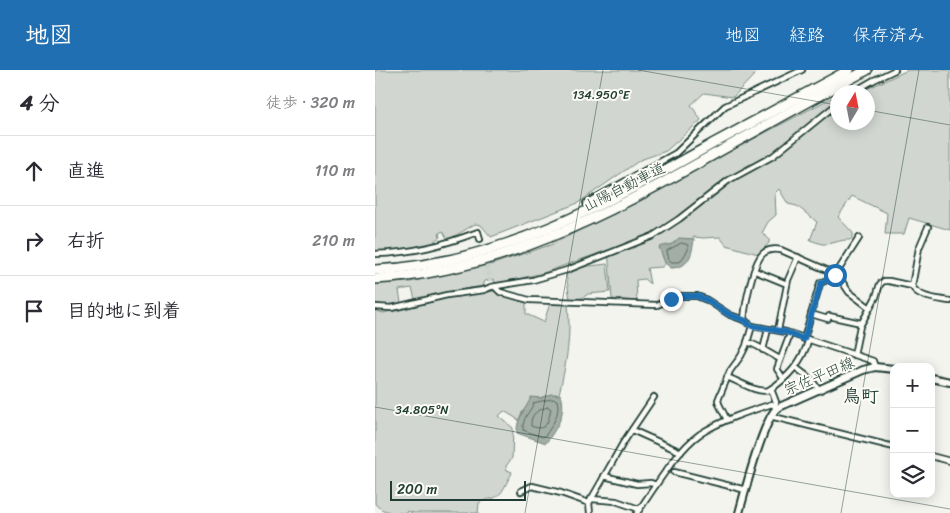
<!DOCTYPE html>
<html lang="ja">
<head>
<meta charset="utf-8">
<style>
	:root { --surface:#fff; --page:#f7f7f7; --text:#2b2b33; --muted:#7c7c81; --line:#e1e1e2; --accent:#1f6fb2 }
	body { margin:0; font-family:Sriracha,"Klee One",sans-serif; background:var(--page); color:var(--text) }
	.controls { position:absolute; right:15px; bottom:15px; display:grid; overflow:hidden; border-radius:10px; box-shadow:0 2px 12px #0003 }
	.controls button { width:45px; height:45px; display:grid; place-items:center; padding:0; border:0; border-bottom:1px solid var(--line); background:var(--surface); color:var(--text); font:25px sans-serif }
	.compass { position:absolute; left:455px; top:15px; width:45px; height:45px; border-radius:50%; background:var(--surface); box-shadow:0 2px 12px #0003; rotate:10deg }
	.scale { position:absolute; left:15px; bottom:12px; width:136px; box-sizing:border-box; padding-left:5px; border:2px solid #1f3d34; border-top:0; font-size:14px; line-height:18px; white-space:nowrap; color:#1f3d34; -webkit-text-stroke:4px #fdfcf7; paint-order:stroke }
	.stop { position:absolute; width:15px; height:15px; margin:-11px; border:4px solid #1f6fb2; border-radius:50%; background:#fff }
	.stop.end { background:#1f6fb2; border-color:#fff; box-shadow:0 1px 5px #0008 }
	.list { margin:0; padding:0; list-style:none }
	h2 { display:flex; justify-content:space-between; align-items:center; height:65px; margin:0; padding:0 20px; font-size:21px }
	h2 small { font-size:16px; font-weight:400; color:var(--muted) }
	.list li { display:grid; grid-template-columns:32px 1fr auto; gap:15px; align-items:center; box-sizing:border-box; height:70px; padding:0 20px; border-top:1px solid var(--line) }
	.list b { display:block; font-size:19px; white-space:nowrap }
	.list em { font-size:16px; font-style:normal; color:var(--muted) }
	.icon { flex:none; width:28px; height:28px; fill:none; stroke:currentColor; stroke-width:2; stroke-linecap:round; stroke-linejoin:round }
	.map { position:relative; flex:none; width:575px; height:443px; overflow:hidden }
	header { display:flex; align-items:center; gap:30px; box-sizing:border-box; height:70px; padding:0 25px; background:var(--accent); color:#fff }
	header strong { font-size:24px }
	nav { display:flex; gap:28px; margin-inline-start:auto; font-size:18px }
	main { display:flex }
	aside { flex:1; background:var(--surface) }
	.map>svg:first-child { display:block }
</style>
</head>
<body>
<header>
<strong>地図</strong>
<nav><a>地図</a><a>経路</a><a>保存済み</a></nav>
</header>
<main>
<aside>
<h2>4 分<small>徒歩 · 320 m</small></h2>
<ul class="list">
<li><svg class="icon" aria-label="ahead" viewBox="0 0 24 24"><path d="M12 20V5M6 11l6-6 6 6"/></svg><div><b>直進</b></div><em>110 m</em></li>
<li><svg class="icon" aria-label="right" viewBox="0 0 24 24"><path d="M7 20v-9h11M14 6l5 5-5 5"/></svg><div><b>右折</b></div><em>210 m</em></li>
<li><svg class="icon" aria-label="arrive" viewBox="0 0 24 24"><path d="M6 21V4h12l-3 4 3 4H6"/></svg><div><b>目的地に到着</b></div></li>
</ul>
</aside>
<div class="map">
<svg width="575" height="443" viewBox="0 0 575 443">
	<rect width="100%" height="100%" fill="#f4f4ef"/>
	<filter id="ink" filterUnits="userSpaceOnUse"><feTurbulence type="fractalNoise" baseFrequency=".02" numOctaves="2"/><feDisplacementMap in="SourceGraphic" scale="10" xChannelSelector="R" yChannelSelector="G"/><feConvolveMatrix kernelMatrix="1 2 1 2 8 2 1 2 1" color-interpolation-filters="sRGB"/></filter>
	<g filter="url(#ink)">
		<g fill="#d1d6d1" stroke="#788a82">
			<path d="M0 0H384L358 27 329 23 316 35 326 50 291 81 265 90 203 133 116 167 106 155 100 154 73 170 68 161 64 163 65 167 59 171 64 172V175L41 180 0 182Z"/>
			<path d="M533 0H575V160L534 148 529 164H510L512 143 477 126 463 147 478 163V167L475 170C465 169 457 175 447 174 443 173 439 171 435 170L442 152 422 136 413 134 404 119 400 123 401 145 393 152 387 163 394 169V173L383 184 351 175 345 167 328 168 319 167 287 197 272 198 275 214 269 209 261 210 262 231 237 229 233 180 168 203 121 214 118 209 110 211 108 216 71 222 40 229 37 218 24 220 26 233 9 235 0 233V214L35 212 118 194 178 174 462 25V52H492V22H485Z"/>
			<path d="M232 194 235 222 213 224 207 228 195 229 191 205 206 197Z"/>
			<path d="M119 221 151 233V244L169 252 175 233 193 234C196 268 192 291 184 324 168 324 148 333 144 350L129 341 124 346 138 358 137 388 131 396 132 400 137 402 136 405C131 412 128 425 119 428 113 430 110 429 104 433L103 443H38L32 441 31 443C19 443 8 443 0 434V240L8 243 76 227Z"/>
		</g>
		<g fill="#a3aea7" stroke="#6e8179">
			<path d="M304 168 319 169C317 185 314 198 296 198L290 193 284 177 297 174Z"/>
			<path d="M176 324 186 325C192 344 181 359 171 373L142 363C141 348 151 340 156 327L166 328Z"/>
		</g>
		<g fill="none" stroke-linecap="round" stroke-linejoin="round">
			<g stroke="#546a62" stroke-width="1">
				<path d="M307 173 313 175V180L305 192H297L294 190 292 181Z"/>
				<path d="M177 329 182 330C186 343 177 356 170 366L167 367 148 360C147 348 155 342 159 333Z"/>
				<path d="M173 337 176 339C173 353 171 362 156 356 155 343 163 340 173 337Z"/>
			</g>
			<path stroke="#c9cfca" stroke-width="4.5" stroke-dasharray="4.5 2" stroke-linecap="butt" d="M110 189 115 211"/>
			<g stroke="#1f3d34" stroke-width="8">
				<g id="street">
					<path d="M478 22 499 10 520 0"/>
					<path d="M211 133 301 83 350 36 427 0"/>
					<path d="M553 157 544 178 537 216C543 228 563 229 575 231"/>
					<path d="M0 184C38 183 68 175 103 162L105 169"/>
					<path d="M380 201 412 214"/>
					<path d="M120 217 125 222 154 230 282 235 303 226H322L332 230 355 245 369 250 377 256 411 262 498 291 500 297"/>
					<path d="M0 237 17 238 72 225 109 220 116 217 158 210 192 200 278 166 304 149 354 110 398 86 462 34"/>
					<path d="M436 244 453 249 454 246 486 253"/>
					<path d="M369 250C370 236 378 189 390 182 395 179 401 179 406 180L456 202 466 210 474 222 495 238"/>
					<path d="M403 260 413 210 423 187"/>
					<path d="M429 269 445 213 459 207 484 168"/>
					<path d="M372 272C383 275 395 284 405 289"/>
					<path d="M388 280 393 259"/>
					<path d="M479 285 485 256 501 227 505 214 509 211H514L537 216"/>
					<path d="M420 297 432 306 445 320"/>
					<path d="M352 307C363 311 383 324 394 320 412 309 428 291 433 271"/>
					<path d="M408 308 402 299 415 264"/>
					<path d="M396 319 401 332 400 336"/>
					<path d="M395 346 519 377"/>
					<path d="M352 350 344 334 343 330 355 301 366 286 371 276 377 256"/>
					<path d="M257 360 306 382"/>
					<path d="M556 386 575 391"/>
					<path d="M299 402 371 420"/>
					<path d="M229 406 262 414 276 413 281 415"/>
					<path d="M146 421 157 416 186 423 214 433"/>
					<path d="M216 429 241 431 264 439"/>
					<path d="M215 443 214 433 225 414 248 373 279 327"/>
					<path d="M262 443C278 420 302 380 325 364 347 350 372 342 397 334L402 338"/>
				</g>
			</g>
			<g stroke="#1f3d34" stroke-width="10">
				<g id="secondary">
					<path d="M556 308 575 312"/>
					<path d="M364 443C370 421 388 351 402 338L488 300 500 297 519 299"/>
				</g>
			</g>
			<g stroke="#1f3d34" stroke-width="12">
				<g id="highway">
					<path d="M0 200C126 194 234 132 341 72 385 48 430 24 474 0"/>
					<path d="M0 209C123 202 231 145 336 86 388 57 439 28 492 0"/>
				</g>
			</g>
			<use href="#street" stroke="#fdfcf7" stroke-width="4.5"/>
			<use href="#secondary" stroke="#fdfcf7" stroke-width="6"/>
			<use href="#highway" stroke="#fdfcf7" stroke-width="9"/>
		</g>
	</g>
	<g fill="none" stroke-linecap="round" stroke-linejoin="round" filter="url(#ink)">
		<path stroke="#1f6fb2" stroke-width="6" d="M296 229 303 226H322L332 230 355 245 369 250 377 256 411 262 429 269 446 213 460 205"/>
	</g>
	<path fill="none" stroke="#1f3d34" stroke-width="1" stroke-opacity="0.45" d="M263 0 462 35M492 40 575 55M0 337 575 439M150 443 228 0M466 443 544 0"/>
	<g text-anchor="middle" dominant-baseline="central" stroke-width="4" stroke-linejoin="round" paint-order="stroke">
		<g font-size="15" fill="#1f3d34" stroke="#fdfcf7">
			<text transform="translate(249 117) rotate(-27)">山陽自動車道</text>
			<text transform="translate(444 306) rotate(-23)">宗佐平田線</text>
		</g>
		<g font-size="18" font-weight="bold" fill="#1f3d34" stroke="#fdfcf7">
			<text x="486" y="326">鳥町</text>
		</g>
	</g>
	<g font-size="12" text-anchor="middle" fill="#1f3d34" stroke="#fdfcf7" stroke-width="4" stroke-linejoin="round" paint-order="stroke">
		<text x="226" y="29">134.950°E</text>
		<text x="47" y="344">34.805°N</text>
	</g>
</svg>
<div class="controls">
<button>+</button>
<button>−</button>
<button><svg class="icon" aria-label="layers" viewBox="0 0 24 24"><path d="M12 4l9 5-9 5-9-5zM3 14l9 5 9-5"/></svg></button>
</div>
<svg class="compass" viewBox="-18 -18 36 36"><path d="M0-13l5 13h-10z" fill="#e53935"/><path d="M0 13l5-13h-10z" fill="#7c7c81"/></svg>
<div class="scale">200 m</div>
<div class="stop" style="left:460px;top:205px"></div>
<div class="stop end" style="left:296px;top:229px"></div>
</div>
</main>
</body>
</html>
